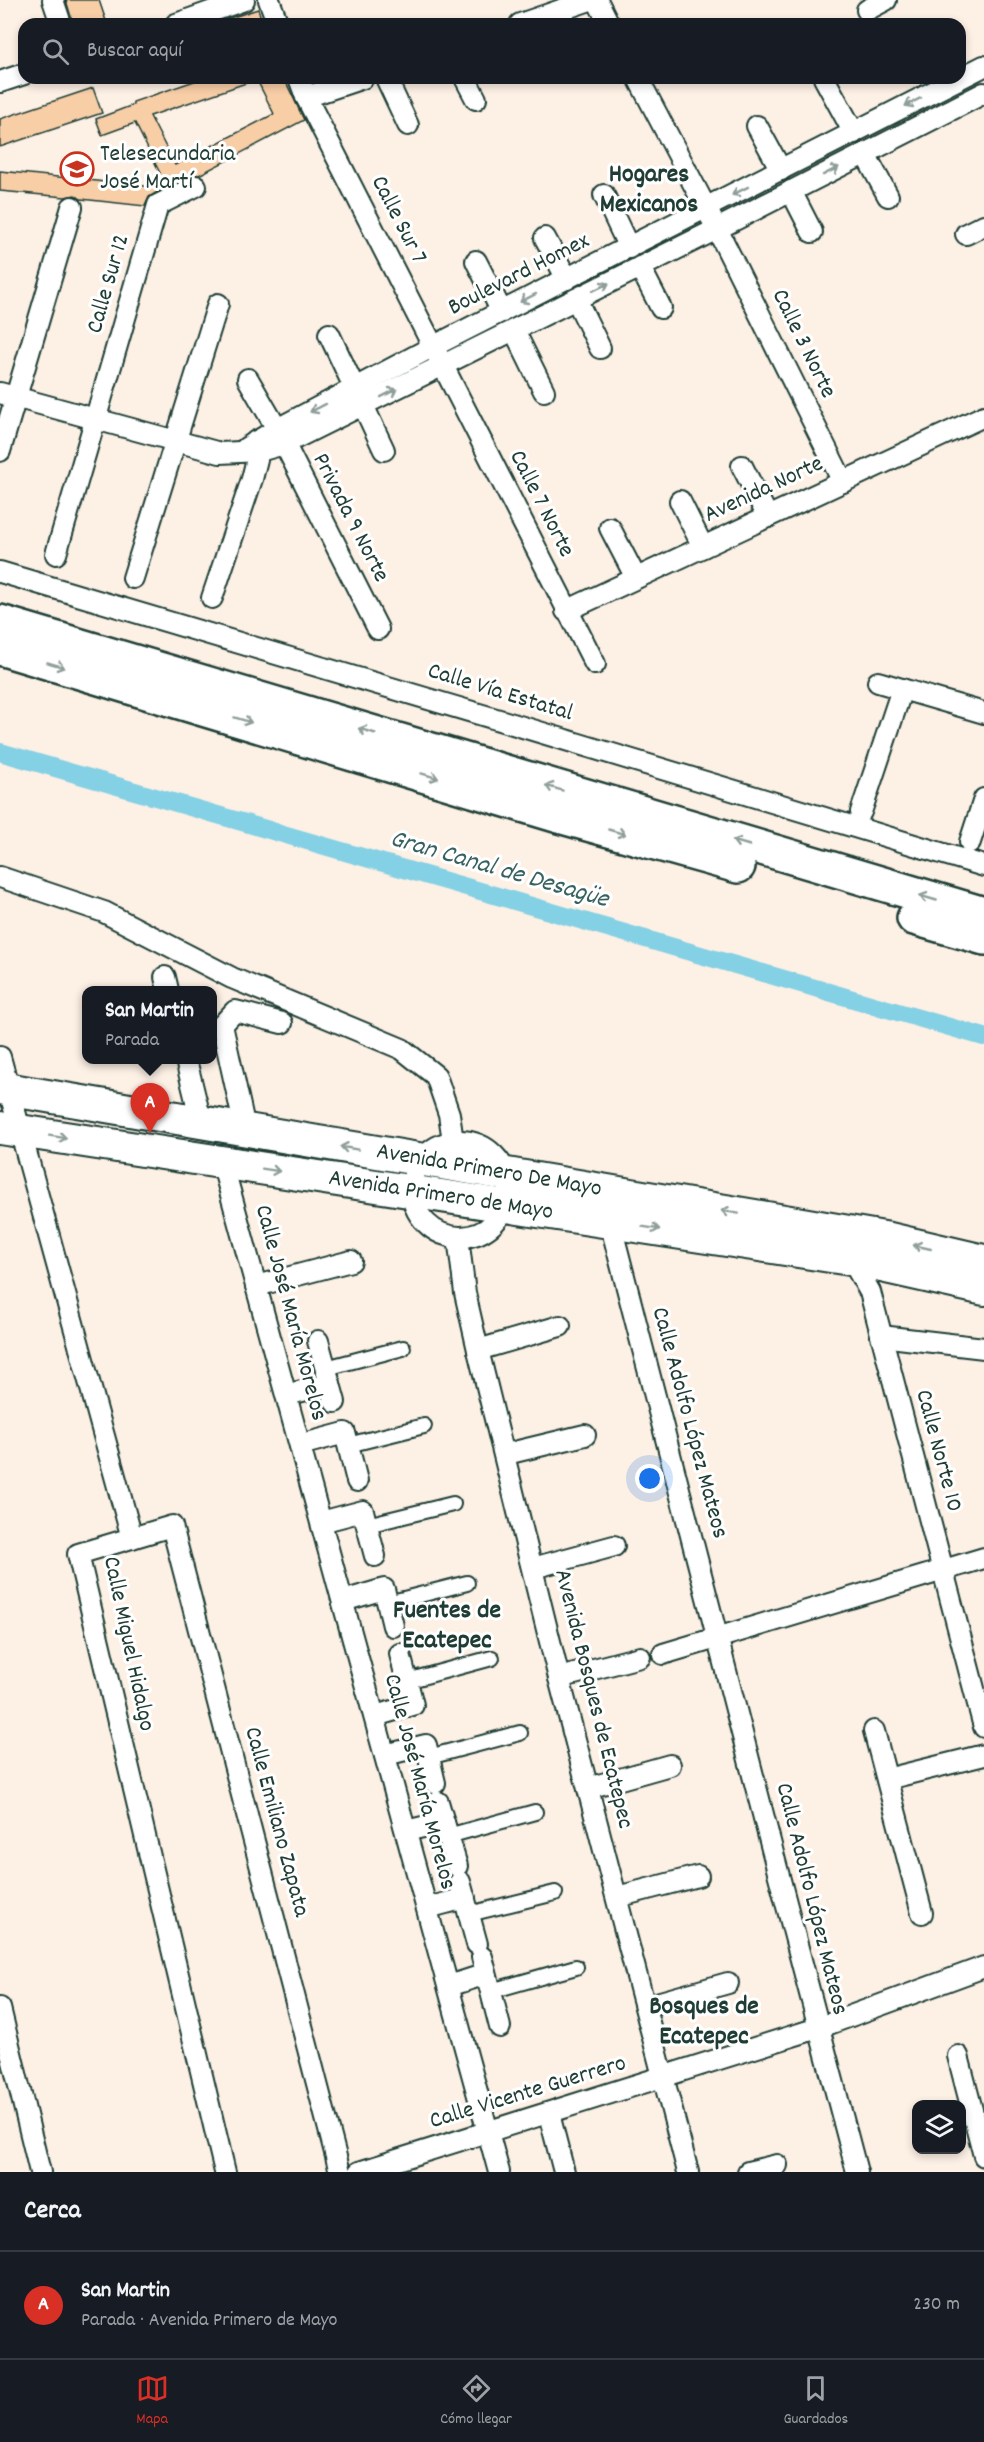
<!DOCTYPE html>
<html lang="es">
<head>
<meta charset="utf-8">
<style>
	:root { --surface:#171b24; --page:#242831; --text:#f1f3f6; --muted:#9ea1a6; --line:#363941; --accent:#d93025 }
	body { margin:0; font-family:Dekko,sans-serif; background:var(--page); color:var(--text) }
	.controls { position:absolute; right:18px; bottom:18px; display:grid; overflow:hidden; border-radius:12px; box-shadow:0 3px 9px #0003 }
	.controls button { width:54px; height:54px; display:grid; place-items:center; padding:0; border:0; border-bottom:2px solid var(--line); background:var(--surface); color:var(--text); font:30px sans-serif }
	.you { position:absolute; left:650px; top:1479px; width:21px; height:21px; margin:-15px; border:4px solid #fff; border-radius:50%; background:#1a73e8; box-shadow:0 0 0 9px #1a73e833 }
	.badge { display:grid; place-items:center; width:39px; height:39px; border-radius:50%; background:var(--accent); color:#fff; font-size:20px; font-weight:700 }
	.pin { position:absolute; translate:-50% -50px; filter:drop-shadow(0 2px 3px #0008) }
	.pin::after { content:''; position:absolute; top:32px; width:21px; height:18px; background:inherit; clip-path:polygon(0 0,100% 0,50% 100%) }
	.popup { position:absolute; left:82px; top:986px; width:135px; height:78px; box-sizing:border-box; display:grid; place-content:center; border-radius:12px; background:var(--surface); filter:drop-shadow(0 2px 4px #0005); font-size:20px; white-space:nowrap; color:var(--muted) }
	.popup b { font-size:22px; color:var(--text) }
	.popup::after { content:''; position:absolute; left:50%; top:100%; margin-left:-12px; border:12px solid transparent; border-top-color:var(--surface) }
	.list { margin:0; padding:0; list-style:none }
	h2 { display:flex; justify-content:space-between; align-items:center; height:78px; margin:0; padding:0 24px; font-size:26px }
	h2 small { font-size:20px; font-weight:400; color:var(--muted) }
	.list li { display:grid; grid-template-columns:39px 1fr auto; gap:18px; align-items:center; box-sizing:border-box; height:108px; padding:0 24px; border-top:2px solid var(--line) }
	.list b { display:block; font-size:22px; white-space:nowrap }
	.list p { margin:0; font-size:20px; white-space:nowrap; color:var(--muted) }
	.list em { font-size:20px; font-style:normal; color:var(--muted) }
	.icon { flex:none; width:33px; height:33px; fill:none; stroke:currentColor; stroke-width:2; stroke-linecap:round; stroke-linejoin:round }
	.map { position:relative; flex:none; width:984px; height:2172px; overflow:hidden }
	.search { position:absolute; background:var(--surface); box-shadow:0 3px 9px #0003; left:18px; right:18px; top:18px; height:66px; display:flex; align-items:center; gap:15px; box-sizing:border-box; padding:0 21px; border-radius:18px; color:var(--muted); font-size:22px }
	.sheet { height:186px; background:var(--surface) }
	nav { display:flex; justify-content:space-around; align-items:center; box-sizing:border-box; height:84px; border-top:2px solid var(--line); background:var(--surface); font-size:16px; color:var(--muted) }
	nav a { display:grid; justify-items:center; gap:3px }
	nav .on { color:var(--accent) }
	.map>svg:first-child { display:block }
</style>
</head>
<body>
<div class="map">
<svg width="984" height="2172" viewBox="0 0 984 2172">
	<rect width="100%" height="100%" fill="#fdf0e5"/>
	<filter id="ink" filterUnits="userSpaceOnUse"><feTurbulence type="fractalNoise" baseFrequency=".0167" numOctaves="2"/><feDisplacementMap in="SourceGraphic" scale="12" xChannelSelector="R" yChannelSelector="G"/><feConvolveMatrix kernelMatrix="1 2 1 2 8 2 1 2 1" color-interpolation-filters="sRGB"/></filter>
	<g filter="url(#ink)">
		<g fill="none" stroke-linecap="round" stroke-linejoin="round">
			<path stroke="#84d0e4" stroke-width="18" d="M0 752 984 1037"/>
		</g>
		<g fill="#f8cea7" stroke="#1f3d34" stroke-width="1.5">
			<path d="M66 0H99L107 24H73Z"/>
			<path d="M258 9 263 24H221V21Z"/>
			<path d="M203 78H255V80L150 116 175 165 274 114 256 78H284L304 120 199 175H191L165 188 157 174 160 173 135 123 102 135 96 119 133 105V102Z"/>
			<path d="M93 88 102 113 0 147V119Z"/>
			<path d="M0 171 164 188 149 197 145 206 81 199 75 195 65 197 0 191Z"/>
		</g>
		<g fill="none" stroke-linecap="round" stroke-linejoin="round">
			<g stroke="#1f3d34" stroke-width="18">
				<g id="pedestrian">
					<path d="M326 1368 403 1348"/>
					<path d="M348 1445 424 1426"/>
					<path d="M367 1525 453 1504"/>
					<path d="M388 1603 467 1583"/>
					<path d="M407 1681 492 1658"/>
					<path d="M429 1757 520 1733"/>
					<path d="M448 1836 535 1812"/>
					<path d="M469 1914 555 1893"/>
					<path d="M491 1991 576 1967"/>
				</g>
			</g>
			<g stroke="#1f3d34" stroke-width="24">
				<g id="minor">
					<path d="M53 0 61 24"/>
					<path d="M269 0 278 24"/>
					<path d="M597 0 609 24"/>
					<path d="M867 10 886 0"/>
					<path d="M176 24 244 0"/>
					<path d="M520 24 590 0"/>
					<path d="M299 78 306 97 595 664"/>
					<path d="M386 78 408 125"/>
					<path d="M465 78 476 99"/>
					<path d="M638 78 717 229 843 482"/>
					<path d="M824 78 854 133"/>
					<path d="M0 82 24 74"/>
					<path d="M306 97 363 78"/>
					<path d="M757 126 781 170"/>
					<path d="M865 154 888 196"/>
					<path d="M791 191 812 232"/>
					<path d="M604 195 629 248"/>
					<path d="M966 234 984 225"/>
					<path d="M545 238 567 279"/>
					<path d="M476 261 502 312"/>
					<path d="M640 267 661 308"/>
					<path d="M576 299 600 348"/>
					<path d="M514 330 544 391"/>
					<path d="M329 334 355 389"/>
					<path d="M248 379 277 429 378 629"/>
					<path d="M0 393 220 453 259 451 284 444 717 229 984 93"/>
					<path d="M363 405 384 450"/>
					<path d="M246 448 277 429 434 346 984 66"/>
					<path d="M0 451 72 207"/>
					<path d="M742 466 768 517"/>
					<path d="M680 501 703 547"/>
					<path d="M610 528 636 578"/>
					<path d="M56 554 158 205 196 186"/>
					<path d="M0 572C329 668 656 767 984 866"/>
					<path d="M133 578 218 304"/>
					<path d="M212 598 252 479 259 451 256 441"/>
					<path d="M566 611 984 416"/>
					<path d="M878 682 984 713"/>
					<path d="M861 812 902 689"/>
					<path d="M970 842 984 799"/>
					<path d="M0 877 104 912 232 978 402 1049 436 1076 449 1114 453 1141"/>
					<path d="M165 977 168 990"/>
					<path d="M0 1057 132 1538"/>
					<path d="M186 1060 201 1121"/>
					<path d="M239 1128 242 1115 222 1025 235 1011 282 1023"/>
					<circle cx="460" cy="1189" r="48"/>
					<path d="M222 1162 499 2172"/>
					<path d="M610 1222C693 1538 772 1856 857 2172"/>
					<path d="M458 1237 465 1293 478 1350 559 1678 688 2172"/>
					<path d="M849 1255 870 1292 984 1727"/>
					<path d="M256 1286 351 1261"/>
					<path d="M881 1336 984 1348"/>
					<path d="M318 1341 335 1402"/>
					<path d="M478 1350 560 1326"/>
					<path d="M286 1395 330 1384"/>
					<path d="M300 1445 345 1433 357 1481"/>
					<path d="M506 1454 585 1435"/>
					<path d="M321 1522 363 1511 375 1556"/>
					<path d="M533 1568 614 1546"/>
					<path d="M343 1601 384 1589 393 1626"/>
					<path d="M663 1654 984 1558"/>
					<path d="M559 1678 640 1657"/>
					<path d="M375 1716 413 1705 400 1654"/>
					<path d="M874 1731 922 1913"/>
					<path d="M385 1755 426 1745 435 1783"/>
					<path d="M887 1779 984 1755"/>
					<path d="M588 1788 670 1765"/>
					<path d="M438 1802 457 1866"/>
					<path d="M406 1831 444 1822"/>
					<path d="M460 1882 477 1944"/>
					<path d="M617 1897 698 1876"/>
					<path d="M427 1908 465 1898"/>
					<path d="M482 1957 500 2027"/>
					<path d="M449 1986 486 1974"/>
					<path d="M646 2006 728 1983"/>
					<path d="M0 2008 40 2172"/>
					<path d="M958 2056 984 2156"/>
					<path d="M549 2114 564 2172"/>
					<path d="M225 2172 78 1554 172 1526 340 2172"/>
					<path d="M359 2172 818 2028 984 1967"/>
					<path d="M748 2172 777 2165"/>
				</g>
			</g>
			<g stroke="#1f3d34" stroke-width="36">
				<g id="trunk">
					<path id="s1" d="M0 1088 890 1239 984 1261"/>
					<path id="s2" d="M0 1128 850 1259 984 1289"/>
				</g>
			</g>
			<g stroke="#1f3d34" stroke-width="38">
				<g id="motorway">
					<path d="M0 622 984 914"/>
					<path d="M0 648 559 816 738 866"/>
					<path d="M914 918 984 938"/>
				</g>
			</g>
			<use href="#pedestrian" stroke="#fff" stroke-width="14"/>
			<use href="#minor" stroke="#fff" stroke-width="20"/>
			<use href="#trunk" stroke="#fff" stroke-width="32"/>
			<use href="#motorway" stroke="#fff" stroke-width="33"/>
		</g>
		<defs><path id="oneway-shaft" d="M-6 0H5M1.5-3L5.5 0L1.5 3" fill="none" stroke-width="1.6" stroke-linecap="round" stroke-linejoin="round" transform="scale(1.5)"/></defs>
		<g stroke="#8f9e9a">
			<use href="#oneway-shaft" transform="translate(913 102) rotate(153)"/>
			<use href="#oneway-shaft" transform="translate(831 171) rotate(-27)"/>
			<use href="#oneway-shaft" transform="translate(740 191) rotate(153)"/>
			<use href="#oneway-shaft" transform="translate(601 287) rotate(-26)"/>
			<use href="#oneway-shaft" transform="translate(528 298) rotate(153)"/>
			<use href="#oneway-shaft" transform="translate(389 393) rotate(-27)"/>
			<use href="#oneway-shaft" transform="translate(318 408) rotate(153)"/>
			<use href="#oneway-shaft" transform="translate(56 665) rotate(17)"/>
			<use href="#oneway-shaft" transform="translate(243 720) rotate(17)"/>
			<use href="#oneway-shaft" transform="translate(367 731) rotate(-164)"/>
			<use href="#oneway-shaft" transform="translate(430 776) rotate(17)"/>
			<use href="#oneway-shaft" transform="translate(554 788) rotate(-163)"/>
			<use href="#oneway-shaft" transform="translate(617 832) rotate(16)"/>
			<use href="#oneway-shaft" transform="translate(741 843) rotate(-164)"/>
			<use href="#oneway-shaft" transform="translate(928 898) rotate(-164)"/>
			<use href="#oneway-shaft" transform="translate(58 1137) rotate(9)"/>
			<use href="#oneway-shaft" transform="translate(349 1148) rotate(-170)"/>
			<use href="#oneway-shaft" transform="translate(271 1170) rotate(9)"/>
			<use href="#oneway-shaft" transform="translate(730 1212) rotate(-170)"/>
			<use href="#oneway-shaft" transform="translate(651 1228) rotate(9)"/>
			<use href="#oneway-shaft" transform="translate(922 1247) rotate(-167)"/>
		</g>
	</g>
	<defs>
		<g id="school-ring" transform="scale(1.725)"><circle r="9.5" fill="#fff" stroke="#c8321e" stroke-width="1.5"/><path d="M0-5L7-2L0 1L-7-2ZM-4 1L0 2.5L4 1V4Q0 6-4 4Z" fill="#c8321e"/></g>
	</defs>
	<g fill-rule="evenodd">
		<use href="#school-ring" x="77" y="169"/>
	</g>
	<g text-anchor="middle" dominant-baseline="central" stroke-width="6" stroke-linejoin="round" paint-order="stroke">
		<g font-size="24" fill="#1f3d34" stroke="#fff" text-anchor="start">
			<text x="100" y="155">Telesecundaria<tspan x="100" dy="28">José Martí</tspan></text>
		</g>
		<g font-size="24" fill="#1f3d34" stroke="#fff">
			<text transform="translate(398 220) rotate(63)">Calle Sur 7</text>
			<text transform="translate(519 275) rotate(-27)">Boulevard Homex</text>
			<text transform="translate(109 284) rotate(-74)">Calle Sur 12</text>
			<text transform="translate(803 344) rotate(64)">Calle 3 Norte</text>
			<text transform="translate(764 490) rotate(-25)">Avenida Norte</text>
			<text transform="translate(541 504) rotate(63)">Calle 7 Norte</text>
			<text transform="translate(350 518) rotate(63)">Privada 9 Norte</text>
			<text transform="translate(500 693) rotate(17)">Calle Vía Estatal</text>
			<text stroke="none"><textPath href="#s1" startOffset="496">Avenida Primero De Mayo</textPath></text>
			<text stroke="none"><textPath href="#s2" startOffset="446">Avenida Primero de Mayo</textPath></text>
			<text transform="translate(290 1313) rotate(75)">Calle José María Morelos</text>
			<text transform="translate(689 1423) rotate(75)">Calle Adolfo López Mateos</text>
			<text transform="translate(938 1451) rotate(75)">Calle Norte 10</text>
			<text transform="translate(128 1644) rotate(78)">Calle Miguel Hidalgo</text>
			<text transform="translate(593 1699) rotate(76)">Avenida Bosques de Ecatepec</text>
			<text transform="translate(419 1782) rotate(75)">Calle José María Morelos</text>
			<text transform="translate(276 1822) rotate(75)">Calle Emiliano Zapata</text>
			<text transform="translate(811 1899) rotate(76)">Calle Adolfo López Mateos</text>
			<text transform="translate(528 2093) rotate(-17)">Calle Vicente Guerrero</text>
		</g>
		<g font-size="26" font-weight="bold" fill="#1f3d34" stroke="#fff">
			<text x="649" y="175">Hogares<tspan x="649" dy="30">Mexicanos</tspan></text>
			<text x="447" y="1611">Fuentes de<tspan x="447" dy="30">Ecatepec</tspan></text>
			<text x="704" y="2007">Bosques de<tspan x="704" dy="30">Ecatepec</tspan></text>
		</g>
		<g font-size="26" font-style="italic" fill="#386260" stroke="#fff">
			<text transform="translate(499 870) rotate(16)">Gran Canal de Desagüe</text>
		</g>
	</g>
</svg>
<div class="controls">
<button><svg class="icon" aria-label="layers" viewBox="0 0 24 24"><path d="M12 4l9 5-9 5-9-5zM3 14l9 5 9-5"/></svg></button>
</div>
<div class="you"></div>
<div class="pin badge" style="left:150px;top:1133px">A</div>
<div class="popup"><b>San Martin</b>Parada</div>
<div class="search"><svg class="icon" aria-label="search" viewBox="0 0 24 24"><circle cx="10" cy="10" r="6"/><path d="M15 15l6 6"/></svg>Buscar aquí</div>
</div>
<section class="sheet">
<h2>Cerca<small></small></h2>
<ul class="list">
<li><span class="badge">A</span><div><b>San Martin</b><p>Parada · Avenida Primero de Mayo</p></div><em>230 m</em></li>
</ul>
</section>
<nav>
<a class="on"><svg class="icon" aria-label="map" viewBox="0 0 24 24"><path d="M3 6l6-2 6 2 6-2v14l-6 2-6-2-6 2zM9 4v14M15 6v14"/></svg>Mapa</a>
<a><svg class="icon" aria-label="directions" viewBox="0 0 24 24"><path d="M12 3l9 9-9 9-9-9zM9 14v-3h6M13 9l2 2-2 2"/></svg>Cómo llegar</a>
<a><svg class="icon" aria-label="saved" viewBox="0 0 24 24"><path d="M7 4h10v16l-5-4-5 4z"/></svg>Guardados</a>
</nav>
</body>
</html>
